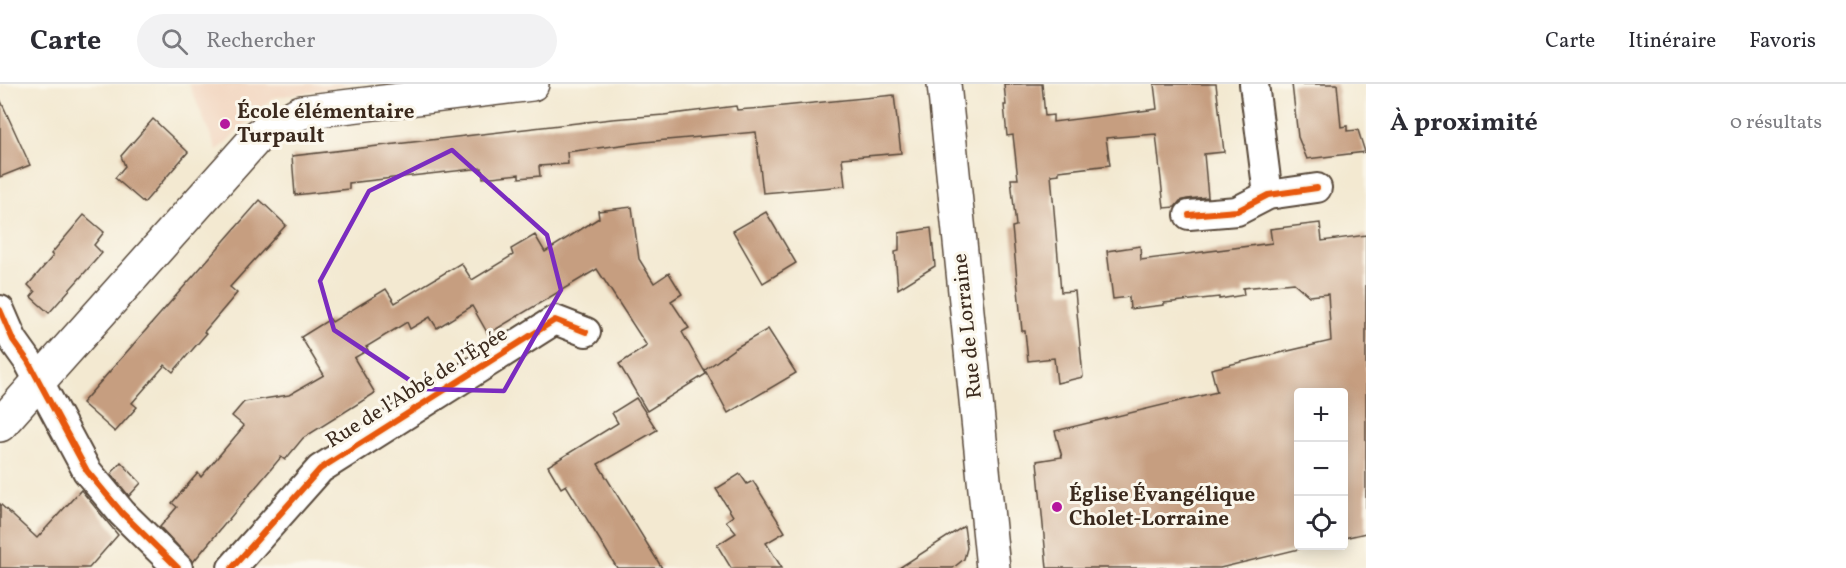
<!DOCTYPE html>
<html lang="fr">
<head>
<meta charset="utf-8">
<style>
	:root { --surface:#fff; --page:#f2f2f3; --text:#2b2b33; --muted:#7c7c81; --line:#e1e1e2 }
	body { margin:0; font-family:Vollkorn,serif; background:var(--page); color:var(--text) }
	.controls { position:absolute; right:18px; bottom:18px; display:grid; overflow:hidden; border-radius:6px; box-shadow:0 3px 15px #0003 }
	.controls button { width:54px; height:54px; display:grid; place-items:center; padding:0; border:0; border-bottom:2px solid var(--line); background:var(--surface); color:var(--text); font:30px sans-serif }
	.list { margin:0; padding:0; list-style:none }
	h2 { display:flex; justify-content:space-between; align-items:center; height:78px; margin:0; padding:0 24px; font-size:26px }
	h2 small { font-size:20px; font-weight:400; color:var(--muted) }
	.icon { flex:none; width:33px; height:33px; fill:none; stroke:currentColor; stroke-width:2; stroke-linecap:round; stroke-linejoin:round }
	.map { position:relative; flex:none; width:1366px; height:484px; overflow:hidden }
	header { display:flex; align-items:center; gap:36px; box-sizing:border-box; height:84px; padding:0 30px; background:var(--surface); border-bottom:2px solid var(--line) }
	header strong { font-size:28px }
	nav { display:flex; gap:33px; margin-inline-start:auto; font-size:21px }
	.search { width:420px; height:54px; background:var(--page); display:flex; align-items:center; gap:15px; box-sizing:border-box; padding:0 21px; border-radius:33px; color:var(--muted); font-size:22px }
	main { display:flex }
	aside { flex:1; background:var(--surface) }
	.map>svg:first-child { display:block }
</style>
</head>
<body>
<header>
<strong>Carte</strong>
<div class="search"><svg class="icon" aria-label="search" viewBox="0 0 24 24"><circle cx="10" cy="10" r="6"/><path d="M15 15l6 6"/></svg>Rechercher</div>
<nav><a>Carte</a><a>Itinéraire</a><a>Favoris</a></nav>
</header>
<main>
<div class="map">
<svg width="1366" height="484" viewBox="0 0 1366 484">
	<rect width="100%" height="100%" fill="#fbf7ec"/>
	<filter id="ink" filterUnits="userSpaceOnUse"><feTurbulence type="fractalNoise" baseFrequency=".0167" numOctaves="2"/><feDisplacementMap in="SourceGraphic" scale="12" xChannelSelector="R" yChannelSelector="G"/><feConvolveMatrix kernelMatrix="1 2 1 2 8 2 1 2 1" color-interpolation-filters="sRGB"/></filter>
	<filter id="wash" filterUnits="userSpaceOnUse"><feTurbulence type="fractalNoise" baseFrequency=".008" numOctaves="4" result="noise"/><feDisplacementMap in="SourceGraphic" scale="24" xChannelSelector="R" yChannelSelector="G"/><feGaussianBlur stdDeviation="1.35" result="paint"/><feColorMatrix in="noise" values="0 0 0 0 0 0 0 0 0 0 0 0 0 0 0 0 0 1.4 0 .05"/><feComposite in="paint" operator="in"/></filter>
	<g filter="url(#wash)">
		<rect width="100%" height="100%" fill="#f3e9d1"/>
		<path fill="#f2d4be" d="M189 0H357L272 14 217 67Z"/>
		<g id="blocks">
			<g fill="#c69e80">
				<path d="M1004 0H1042L1045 32 1053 31V38L1157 25 1154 0H1216L1224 68 1204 70 1208 113 1187 115 1180 117 1175 123 1164 124 1156 50 1106 54 1110 81 1059 87V90L1051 91 1061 208 1075 207 1083 293 1057 299 1054 274 1028 277 1025 247H1022L1012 143 1016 142 1011 95H1018L1013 51 1007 52 1004 21H1006Z"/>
				<path d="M1292 0H1337L1341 43 1347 42V47L1358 46 1365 68 1307 75 1298 53Z"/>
				<path d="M894 11 901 69 842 74 845 102 763 109 756 48 644 58 567 68 568 80 539 82 540 92 519 94V90L483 94 482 84 349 99V105L295 111 292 72 612 35 664 31 736 22 737 26 763 24Z"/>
				<path d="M0 15 30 81 0 93Z"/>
				<path d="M153 35 188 68 144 119 115 94 125 82 121 72Z"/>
				<path d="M260 116 286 141 230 203 237 209 204 248 206 250 173 288 165 281 132 319 137 323 115 348 82 319Z"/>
				<path d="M632 123 639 175 654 199 669 189 682 210 671 217 689 244 682 248 706 290 647 327 619 280 647 262 597 185 488 250 472 222 437 244 430 233 410 245 407 238 366 263 368 266 354 274 375 309 303 354 285 376 281 373 193 478 160 443 177 423 172 419 198 389 201 393 244 342 232 332 244 318 289 311 324 291 301 253 330 235 332 238 386 205 395 219 461 179 472 196 513 171 511 165 535 151 545 168 599 134 598 127Z"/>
				<path d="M766 128 796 179 763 199 733 147Z"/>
				<path d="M84 131 104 148 94 161 102 169 49 229 31 213 35 208 28 201 53 172 51 170Z"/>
				<path d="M1320 139 1322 157 1366 151V449L1344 454V309H1299V465L1220 484H1047L1037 377 1062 373 1055 347 1217 308 1211 285 1331 257 1328 210 1309 212 1294 199 1243 204 1244 211 1219 215V213L1164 219V221L1130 225 1129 213 1113 215 1107 167 1140 162 1141 176 1272 159 1270 145Z"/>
				<path d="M931 144 935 182 898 205 895 168 899 167V149Z"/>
				<path d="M768 245 796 289 728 329 705 286 737 263Z"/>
				<path d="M636 314 657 346 598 380 662 484H617L566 401 561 404 548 382 618 339 612 329Z"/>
				<path d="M121 378 141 399 129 412 111 390Z"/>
				<path d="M740 390 747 400 753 397 785 448 766 459 782 484H731L717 461 736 449 726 437 733 432 716 405Z"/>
				<path d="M81 406 118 451 89 484H0V420L37 454Z"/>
				<path d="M964 442 967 464 964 475 953 484H899Z"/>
			</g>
		</g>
	</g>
	<g filter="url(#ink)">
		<use href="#blocks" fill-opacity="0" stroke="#574739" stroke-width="1.5"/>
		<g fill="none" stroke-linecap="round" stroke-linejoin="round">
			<g stroke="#574739" stroke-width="32">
				<g id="street">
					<path d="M1254 0 1268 111"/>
					<path d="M1189 131 1237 127 1268 111 1317 104"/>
					<path d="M0 226 13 256 28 277 87 387 122 429 178 484"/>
					<path d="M232 484 320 385 555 236 586 248"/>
				</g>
			</g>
			<g stroke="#574739" stroke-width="36">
				<g id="secondary">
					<path d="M944 0 993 484"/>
					<path d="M0 341 258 52 301 28 532 0"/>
				</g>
			</g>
			<use href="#street" stroke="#fff" stroke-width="28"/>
			<use href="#secondary" stroke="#fff" stroke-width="33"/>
			<g stroke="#fbf7ec" stroke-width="10">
				<g id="cycleway">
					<path d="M1189 131 1237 127 1268 111 1317 104"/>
					<path d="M0 226 13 256 28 277 87 387 122 429 178 484"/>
					<path d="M232 484 320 385 555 236 586 248"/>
				</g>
			</g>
			<use href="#cycleway" stroke="#e8590c" stroke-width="6"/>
		</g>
	</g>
	<path fill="none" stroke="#7b2cbf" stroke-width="4.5" stroke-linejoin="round" d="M452 66 547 151 561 206 504 307 423 305 334 246 320 197 369 107Z"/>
	<g fill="#b5179e" stroke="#fbf7ec" stroke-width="2">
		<circle cx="225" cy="40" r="6"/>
		<circle cx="1057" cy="423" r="6"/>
	</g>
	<g text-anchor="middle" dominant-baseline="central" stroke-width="6" stroke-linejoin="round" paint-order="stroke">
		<g font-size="21" font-weight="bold" fill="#3b2a1e" stroke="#fbf7ec" text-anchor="start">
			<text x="237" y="28">École élémentaire<tspan x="237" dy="24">Turpault</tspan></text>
			<text x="1069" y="411">Église Évangélique<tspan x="1069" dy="24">Cholet-Lorraine</tspan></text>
		</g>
		<g font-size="21" fill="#3b2a1e" stroke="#fbf7ec">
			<text transform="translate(968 242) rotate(-96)">Rue de Lorraine</text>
			<text transform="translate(417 304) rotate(-32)">Rue de l’Abbé de l’Épée</text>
		</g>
	</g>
</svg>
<div class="controls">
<button>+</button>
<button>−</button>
<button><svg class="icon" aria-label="locate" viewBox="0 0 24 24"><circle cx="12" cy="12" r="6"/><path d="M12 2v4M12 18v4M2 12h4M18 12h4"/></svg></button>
</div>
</div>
<aside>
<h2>À proximité<small>0 résultats</small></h2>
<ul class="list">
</ul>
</aside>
</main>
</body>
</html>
